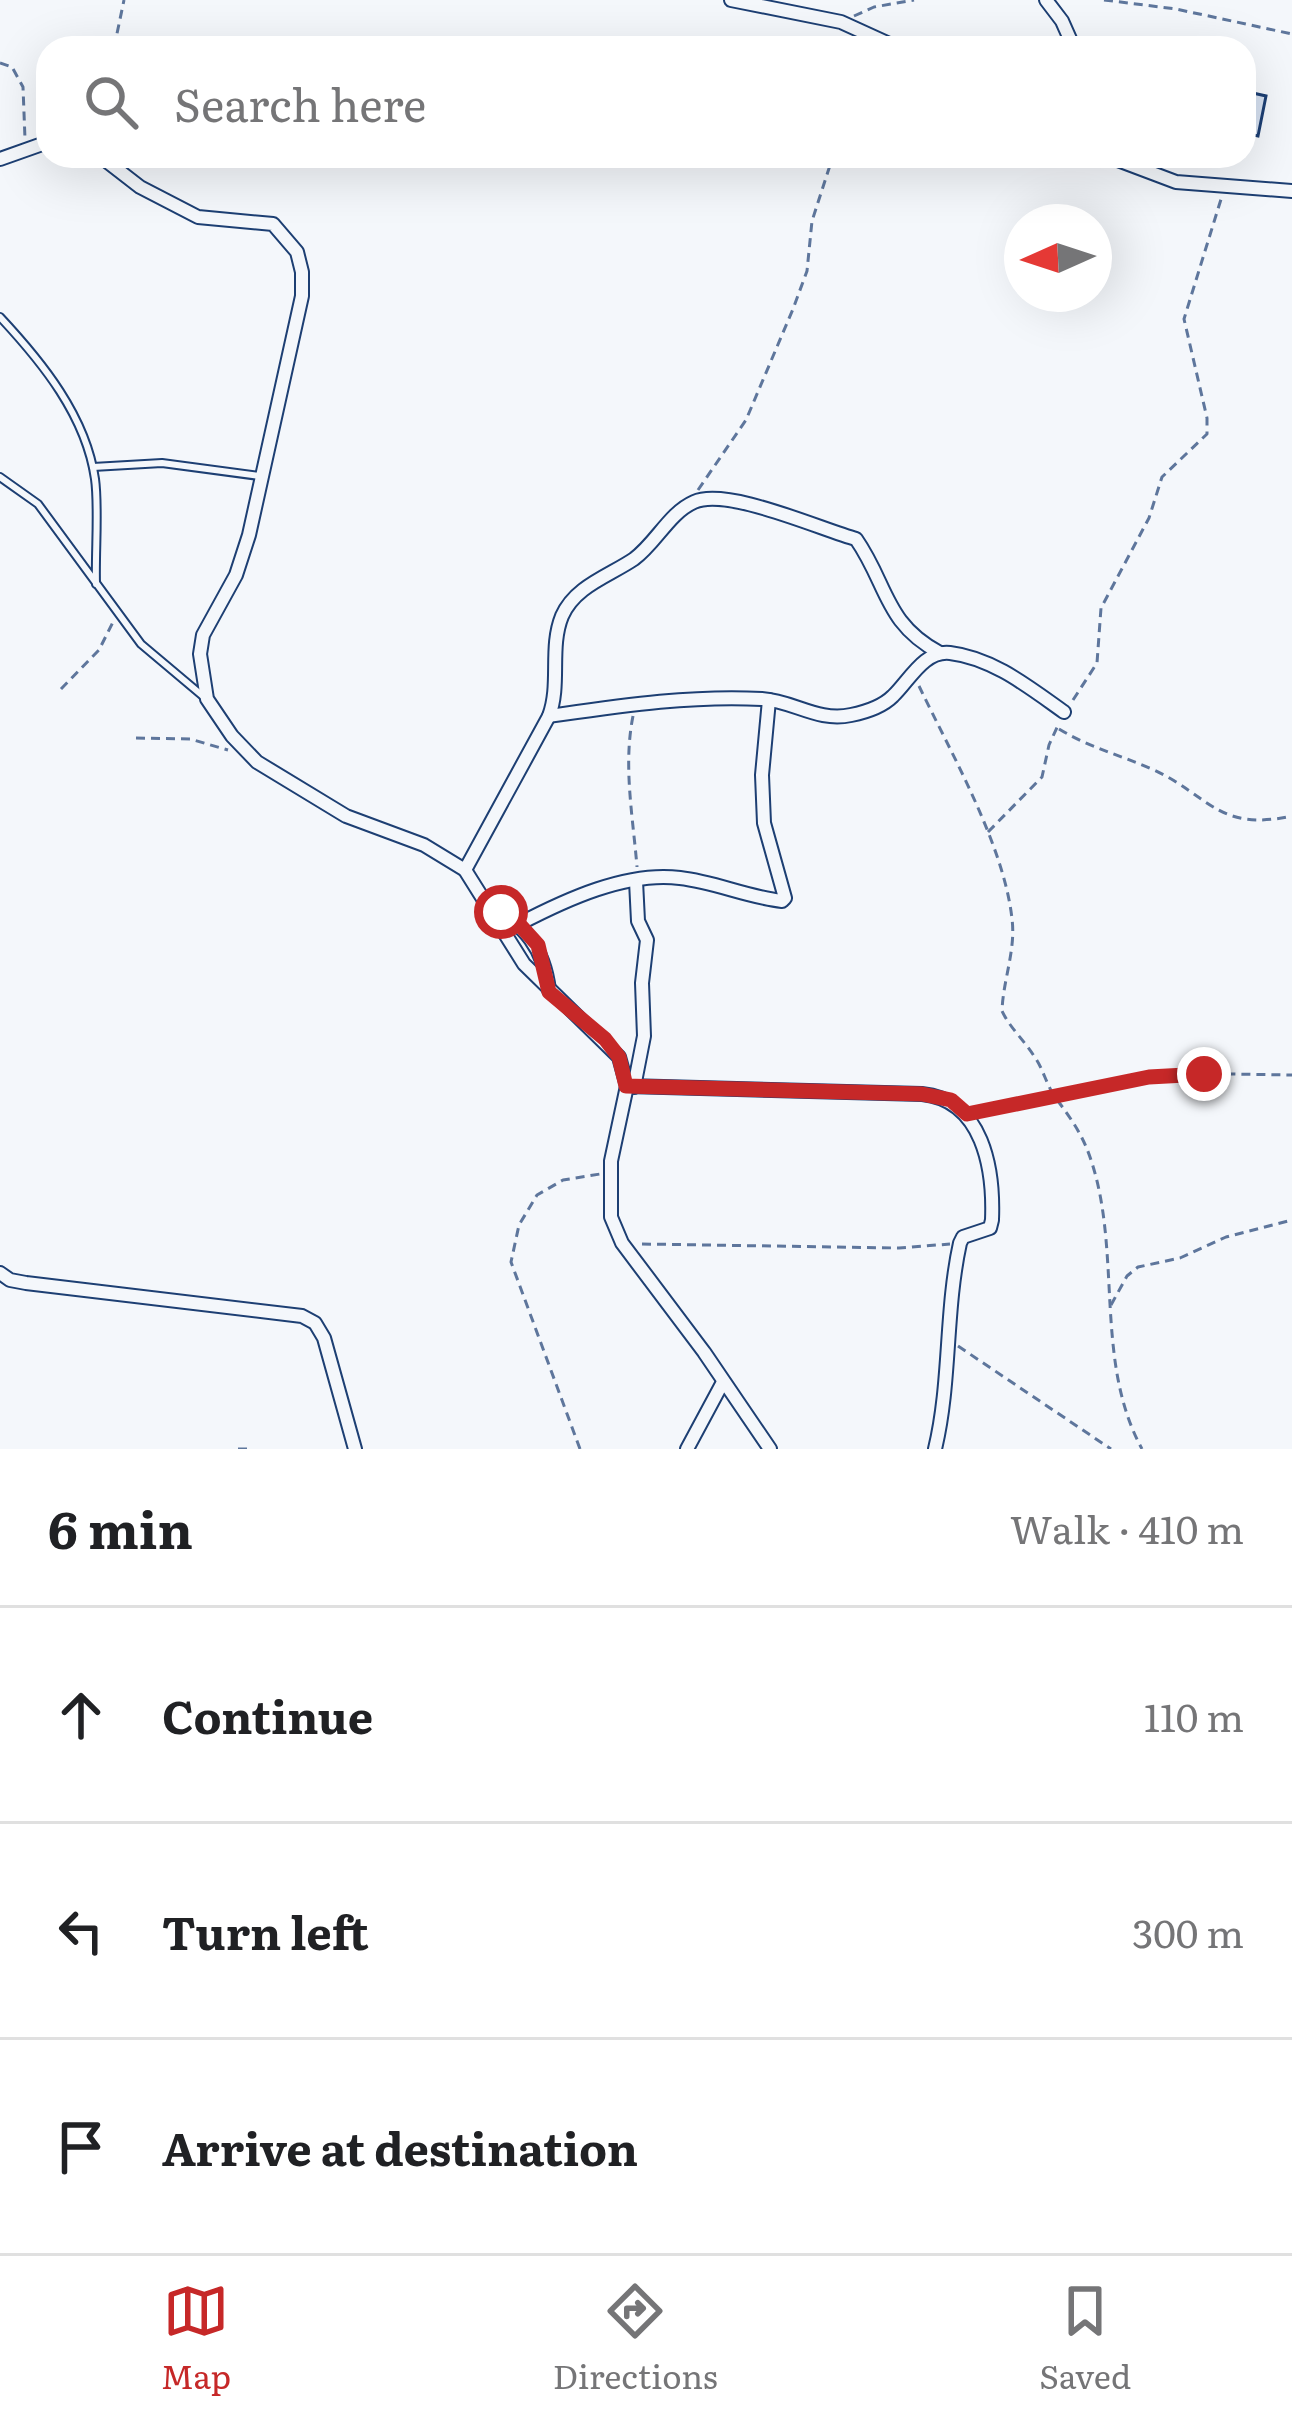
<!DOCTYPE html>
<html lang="en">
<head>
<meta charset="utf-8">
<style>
	:root { --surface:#fff; --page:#f6f6f6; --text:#202124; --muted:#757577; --line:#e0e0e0; --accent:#c62828 }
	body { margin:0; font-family:Literata,serif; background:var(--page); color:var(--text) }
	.compass { position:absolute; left:1004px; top:204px; width:108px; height:108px; border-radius:50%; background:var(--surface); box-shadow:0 12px 48px #0002; rotate:267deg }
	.stop { position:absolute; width:36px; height:36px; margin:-27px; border:9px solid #c62828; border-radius:50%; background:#fff }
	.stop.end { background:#c62828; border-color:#fff; box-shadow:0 3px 12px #0008 }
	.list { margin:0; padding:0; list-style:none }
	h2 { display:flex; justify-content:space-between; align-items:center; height:156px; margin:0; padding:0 48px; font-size:51px }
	h2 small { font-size:39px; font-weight:400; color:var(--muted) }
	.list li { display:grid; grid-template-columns:78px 1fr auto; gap:36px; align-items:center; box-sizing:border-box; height:216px; padding:0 48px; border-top:3px solid var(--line) }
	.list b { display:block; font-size:45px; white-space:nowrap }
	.list em { font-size:39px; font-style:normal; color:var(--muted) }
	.icon { flex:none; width:66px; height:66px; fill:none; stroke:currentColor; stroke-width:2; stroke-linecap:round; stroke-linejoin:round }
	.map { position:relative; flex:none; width:1292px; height:1449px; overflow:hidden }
	.search { position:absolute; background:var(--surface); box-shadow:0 12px 48px #0002; left:36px; right:36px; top:36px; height:132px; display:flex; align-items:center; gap:30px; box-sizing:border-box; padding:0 42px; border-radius:36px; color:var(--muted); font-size:45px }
	.sheet { height:804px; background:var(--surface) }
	nav { display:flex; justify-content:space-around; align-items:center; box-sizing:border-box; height:168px; border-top:3px solid var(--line); background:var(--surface); font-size:33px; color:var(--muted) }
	nav a { display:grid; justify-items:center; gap:6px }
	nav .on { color:var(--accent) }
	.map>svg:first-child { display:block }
</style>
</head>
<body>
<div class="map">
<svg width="1292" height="1449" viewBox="0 0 1292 1449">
	<rect width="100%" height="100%" fill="#f4f7fb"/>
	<path fill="#d5e0f0" stroke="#1d3f73" stroke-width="3" d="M1244 91 1266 96 1258 136 1244 133Z"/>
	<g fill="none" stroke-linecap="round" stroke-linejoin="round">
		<g stroke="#1d3f73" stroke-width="10">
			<g id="service">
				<path d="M0 317C42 362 86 416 95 479 99 507 95 553 96 584"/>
				<path d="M93 467 162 463 259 476"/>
				<path d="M0 477 38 504 141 644 204 697"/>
			</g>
		</g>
		<g stroke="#1d3f73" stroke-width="16">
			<g id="minor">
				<path d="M731 0 841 22 898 48"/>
				<path d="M1046 0 1062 21 1074 48"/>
				<path d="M100 156 140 187 198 217 273 224 297 252 302 272V296L249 535 236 575 203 635 200 654 207 699 232 736 257 762 346 816 424 845 465 870 524 964 619 1057 627 1086 611 1161V1217L622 1243 704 1352 770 1449"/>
				<path d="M1107 156 1176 182 1292 191"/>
				<path d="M0 159 48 142"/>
				<path d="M549 716C619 706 691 695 762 699 794 701 817 722 851 715 866 712 882 707 893 696 909 681 924 650 950 653 993 658 1030 688 1064 712"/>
				<path d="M465 870 549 716C561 684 549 648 562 616 575 586 609 576 634 559 656 543 669 513 694 502 727 487 820 529 856 539 888 585 884 623 940 653"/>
				<path d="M488 905C525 925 544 948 549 990"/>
				<path d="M519 924C565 900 627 871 680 878 715 882 747 897 782 901L785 898 764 823 762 775 769 700"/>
				<path d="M627 1086 922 1094C983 1100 994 1169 992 1220L990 1228 963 1237 960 1243C945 1311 951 1383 935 1449"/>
				<path d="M634 1087 644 1036 642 983 647 940 638 921 636 881"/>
				<path d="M0 1273 10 1280 26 1283 302 1316 315 1323 324 1338 355 1449"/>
				<path d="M687 1449 723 1382"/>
			</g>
		</g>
		<g stroke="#5e769c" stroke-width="3" stroke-dasharray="9 6" stroke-linecap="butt">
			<path d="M1104 0 1176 9 1292 34"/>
			<path d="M854 16 874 7 914 0"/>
			<path d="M114 48 124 0"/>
			<path d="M0 63 12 67 23 87 25 139"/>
			<path d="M698 490 746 420 793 309 807 271 812 221 833 156"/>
			<path d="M919 686C951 753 1004 845 1012 919 1016 950 1003 980 1002 1011 1010 1028 1024 1040 1034 1056 1043 1068 1046 1084 1055 1097 1070 1117 1083 1135 1091 1160 1122 1253 1094 1361 1142 1449"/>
			<path d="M61 689 99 650 113 622"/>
			<path d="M1073 700 1097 663 1101 608 1149 518 1162 477 1207 434V418L1184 319 1222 196"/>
			<path d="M633 716C623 766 633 817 637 867"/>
			<path d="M1059 729C1092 749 1121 755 1154 770 1210 796 1218 832 1292 816"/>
			<path d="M136 738 190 739 228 750"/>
			<path d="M988 832 1042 777 1049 745 1059 723"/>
			<path d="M975 1111 1174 1073 1292 1075"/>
			<path d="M642 1244 899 1248 950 1244"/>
			<path d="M1111 1305 1127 1276 1138 1267 1180 1258 1226 1237 1292 1220"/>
			<path d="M958 1346 1111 1449"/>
			<path d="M238 1449H251"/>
			<path d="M580 1449 511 1262 519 1225 537 1195 563 1180 600 1174"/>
		</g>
		<use href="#service" stroke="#f4f7fb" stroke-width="6"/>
		<use href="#minor" stroke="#f4f7fb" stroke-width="12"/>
	</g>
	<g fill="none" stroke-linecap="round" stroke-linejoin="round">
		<path stroke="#c62828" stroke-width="15" d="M501 912 519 924 538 945 549 992 605 1039 619 1057 626 1086 922 1094 951 1100 967 1114 1149 1077 1204 1074"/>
	</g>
</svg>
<svg class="compass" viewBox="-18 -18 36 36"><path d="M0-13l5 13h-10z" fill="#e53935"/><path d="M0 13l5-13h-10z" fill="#757577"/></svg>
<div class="stop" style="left:501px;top:912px"></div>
<div class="stop end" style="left:1204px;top:1074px"></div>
<div class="search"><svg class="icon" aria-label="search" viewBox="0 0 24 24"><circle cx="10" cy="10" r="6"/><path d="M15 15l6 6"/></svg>Search here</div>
</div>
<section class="sheet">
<h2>6 min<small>Walk · 410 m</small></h2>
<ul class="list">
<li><svg class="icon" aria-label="ahead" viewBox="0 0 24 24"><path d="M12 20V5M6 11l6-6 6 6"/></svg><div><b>Continue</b></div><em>110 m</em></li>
<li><svg class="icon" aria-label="left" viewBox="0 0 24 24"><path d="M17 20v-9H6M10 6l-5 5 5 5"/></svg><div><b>Turn left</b></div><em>300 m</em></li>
<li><svg class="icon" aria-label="arrive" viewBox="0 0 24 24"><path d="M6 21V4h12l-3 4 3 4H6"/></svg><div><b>Arrive at destination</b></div></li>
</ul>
</section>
<nav>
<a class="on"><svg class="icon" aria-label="map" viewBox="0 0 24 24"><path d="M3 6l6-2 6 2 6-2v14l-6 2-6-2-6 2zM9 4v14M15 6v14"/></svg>Map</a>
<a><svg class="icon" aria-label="directions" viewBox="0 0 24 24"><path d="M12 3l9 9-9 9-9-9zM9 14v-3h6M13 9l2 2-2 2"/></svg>Directions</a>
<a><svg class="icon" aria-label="saved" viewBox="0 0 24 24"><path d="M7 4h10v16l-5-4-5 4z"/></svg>Saved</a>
</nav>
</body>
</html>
